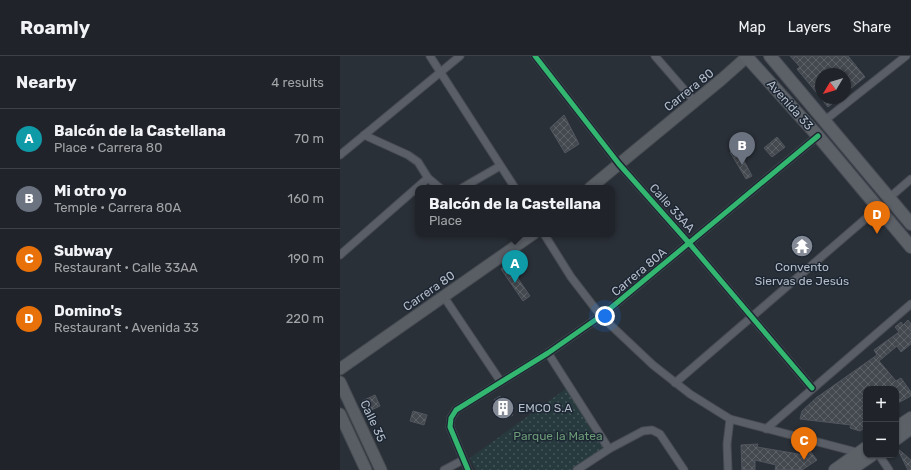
<!DOCTYPE html>
<html lang="en">
<head>
<meta charset="utf-8">
<style>
	:root { --surface:#20242a; --page:#282c32; --text:#f1f3f6; --muted:#a2a4a8; --line:#3d4147; --accent:#d93025 }
	body { margin:0; font-family:Rubik,sans-serif; background:var(--page); color:var(--text) }
	.controls { position:absolute; right:12px; bottom:12px; display:grid; overflow:hidden; border-radius:8px; box-shadow:0 1px 3px #0004 }
	.controls button { width:36px; height:36px; display:grid; place-items:center; padding:0; border:0; border-bottom:1px solid var(--line); background:var(--surface); color:var(--text); font:20px sans-serif }
	.compass { position:absolute; left:475px; top:12px; width:36px; height:36px; border-radius:50%; background:var(--surface); box-shadow:0 1px 3px #0004; rotate:232deg }
	.you { position:absolute; left:265px; top:260px; width:14px; height:14px; margin:-10px; border:3px solid #fff; border-radius:50%; background:#1a73e8; box-shadow:0 0 0 6px #1a73e833 }
	.badge { display:grid; place-items:center; width:26px; height:26px; border-radius:50%; background:var(--accent); color:#fff; font-size:13px; font-weight:700 }
	.pin { position:absolute; translate:-50% -33px; filter:drop-shadow(0 1px 2px #0008) }
	.pin::after { content:''; position:absolute; top:21px; width:14px; height:12px; background:inherit; clip-path:polygon(0 0,100% 0,50% 100%) }
	.popup { position:absolute; left:75px; top:129px; width:200px; height:52px; box-sizing:border-box; display:grid; place-content:center; border-radius:8px; background:var(--surface); filter:drop-shadow(0 1px 3px #0005); font-size:13px; white-space:nowrap; color:var(--muted) }
	.popup b { font-size:15px; color:var(--text) }
	.popup::after { content:''; position:absolute; left:50%; top:100%; margin-left:-8px; border:8px solid transparent; border-top-color:var(--surface) }
	.list { margin:0; padding:0; list-style:none }
	h2 { display:flex; justify-content:space-between; align-items:center; height:52px; margin:0; padding:0 16px; font-size:17px }
	h2 small { font-size:13px; font-weight:400; color:var(--muted) }
	.list li { display:grid; grid-template-columns:26px 1fr auto; gap:12px; align-items:center; box-sizing:border-box; height:60px; padding:0 16px; border-top:1px solid var(--line) }
	.list b { display:block; font-size:15px; white-space:nowrap }
	.list p { margin:0; font-size:13px; white-space:nowrap; color:var(--muted) }
	.list em { font-size:13px; font-style:normal; color:var(--muted) }
	.map { position:relative; flex:none; width:571px; height:414px; overflow:hidden }
	header { display:flex; align-items:center; gap:24px; box-sizing:border-box; height:56px; padding:0 20px; background:var(--surface); border-bottom:1px solid var(--line) }
	header strong { font-size:19px }
	nav { display:flex; gap:22px; margin-inline-start:auto; font-size:14px }
	main { display:flex }
	aside { flex:1; background:var(--surface) }
	.map>svg:first-child { display:block }
</style>
</head>
<body>
<header>
<strong>Roamly</strong>
<nav><a>Map</a><a>Layers</a><a>Share</a></nav>
</header>
<main>
<aside>
<h2>Nearby<small>4 results</small></h2>
<ul class="list">
<li><span class="badge" style="background:#0f9aa8">A</span><div><b>Balcón de la Castellana</b><p>Place · Carrera 80</p></div><em>70 m</em></li>
<li><span class="badge" style="background:#6b7280">B</span><div><b>Mi otro yo</b><p>Temple · Carrera 80A</p></div><em>160 m</em></li>
<li><span class="badge" style="background:#e8710a">C</span><div><b>Subway</b><p>Restaurant · Calle 33AA</p></div><em>190 m</em></li>
<li><span class="badge" style="background:#e8710a">D</span><div><b>Domino's</b><p>Restaurant · Avenida 33</p></div><em>220 m</em></li>
</ul>
</aside>
<div class="map">
<svg width="571" height="414" viewBox="0 0 571 414">
	<defs>
		<pattern id="grass-dots" width="8" height="8" patternUnits="userSpaceOnUse"><rect width="8" height="8" fill="#273a3e"/><path d="M2 2h.1M6 6h.1" fill="none" stroke="#445559" stroke-width="1.8" stroke-linecap="round"/></pattern>
		<pattern id="building-cross-hatch" width="8" height="8" patternUnits="userSpaceOnUse"><rect width="8" height="8" fill="#444950"/><path d="M0 0l8 8M0 8l8-8" fill="none" stroke="#5d6168"/></pattern>
	</defs>
	<rect width="100%" height="100%" fill="#2a3038"/>
	<path fill="url(#grass-dots)" d="M227 332 266 393 233 414H136L130 402Z"/>
	<g fill="url(#building-cross-hatch)" stroke="#52575f">
		<path d="M450 0H508L525 21 505 37V18H481V42L457 13 460 11Z"/>
		<path d="M481 42H499L488 51Z"/>
		<path d="M224 59 239 88 225 97 210 72Z"/>
		<path d="M437 81 445 91 432 101 424 92Z"/>
		<path d="M397 91 412 120 406 123 390 96Z"/>
		<path d="M465 186 472 194 466 199 462 198 457 192Z"/>
		<path d="M168 208 190 240 183 245 161 213Z"/>
		<path d="M568 264 571 268V288L561 296 557 290 539 305 556 325 561 322 571 336V340L556 348V333H526V371L520 375 510 372 511 369 460 363 462 355 476 342 537 299 534 294 559 276 555 271 561 266 563 269Z"/>
		<path d="M35 339 40 350 27 356 22 345Z"/>
		<path d="M160 340 173 359 165 363 154 344Z"/>
		<path d="M73 355 87 359 84 369 70 365Z"/>
		<path d="M418 388 417 391 464 399 470 395 477 404 462 414H435L436 409 415 404V414H402L401 389Z"/>
		<path d="M557 392 571 404V414H568Z"/>
	</g>
	<g fill="none" stroke-linecap="round" stroke-linejoin="round">
		<g stroke="#484c53" stroke-width="9">
			<g id="street">
				<path d="M90 0 175 132"/>
				<path d="M195 0 279 108 349 187 472 332"/>
				<path d="M315 0 355 46"/>
				<path d="M484 65 566 0"/>
				<path d="M24 79 68 99 78 106 88 122 100 132"/>
				<path d="M0 99 120 0"/>
				<path d="M122 132 160 110"/>
				<path d="M549 142 571 123"/>
				<path d="M204 178 231 221 261 260 313 309 350 338 390 363 520 397"/>
				<path d="M0 199 88 122"/>
				<path d="M104 241 161 326"/>
				<path d="M208 297 269 393"/>
				<path d="M335 327 538 152"/>
				<path d="M426 373 571 248"/>
				<path d="M539 399 549 414"/>
				<path d="M104 414 123 404"/>
				<path d="M128 414 110 371 111 362 116 354 208 297 261 260 478 80"/>
				<path d="M237 414 269 393 303 375 312 374 320 378 344 414"/>
				<path d="M388 414 387 388 390 363"/>
			</g>
		</g>
		<g stroke="#484c53" stroke-width="13">
			<g id="secondary">
				<path d="M250 132 382 23 408 0"/>
				<path d="M0 313 193 178"/>
				<path d="M0 326 41 414"/>
				<path d="M0 358 26 414"/>
			</g>
		</g>
		<g stroke="#484c55" stroke-width="14">
			<g id="primary">
				<path d="M406 0 478 80 571 191"/>
				<path d="M430 0 571 168"/>
				<path d="M556 372 571 362"/>
				<path d="M556 383 571 372"/>
				<path d="M495 414 526 392"/>
				<path d="M510 414 532 399"/>
			</g>
		</g>
		<use href="#street" stroke="#5a5e66" stroke-width="7"/>
		<use href="#secondary" stroke="#595d64" stroke-width="11"/>
		<use href="#primary" stroke="#5c6168" stroke-width="12"/>
		<g stroke="#1d2633" stroke-width="8">
			<g id="cycleway">
				<path d="M195 0 279 108 349 187 472 332"/>
				<path d="M128 414 110 371 111 362 116 354 208 297 261 260 478 80"/>
			</g>
		</g>
		<use href="#cycleway" stroke="#33b770" stroke-width="5"/>
	</g>
	<defs>
		<g id="temple-disc" transform="scale(1.15)"><circle r="9.5" fill="#848b96" stroke="#1d2633"/><path d="M0-6L5-2H3V0L6.5 2.5H4V6H1.5V3h-3V6H-4V2.5H-6.5L-3 0V-2H-5Z" fill="#fff"/></g>
		<g id="building-disc" transform="scale(1.15)"><circle r="9.5" fill="#848b96" stroke="#1d2633"/><path d="M-4-6H4V6H1V3H-1V6H-4ZM-2.5-4.3h1.7v1.8h-1.7ZM.8-4.3h1.7v1.8H.8ZM-2.5-1h1.7V.8h-1.7ZM.8-1h1.7V.8H.8Z" fill="#fff"/></g>
	</defs>
	<g fill-rule="evenodd">
		<use href="#temple-disc" x="462" y="190"/>
		<use href="#building-disc" x="163" y="352"/>
	</g>
	<g text-anchor="middle" dominant-baseline="central" stroke-width="3" stroke-linejoin="round" paint-order="stroke">
		<g font-size="12" fill="#b4bcc9" stroke="#1d2633">
			<text transform="translate(349 34) rotate(-39)">Carrera 80</text>
			<text transform="translate(450 49) rotate(48)">Avenida 33</text>
			<text transform="translate(332 152) rotate(48)">Calle 33AA</text>
			<text transform="translate(299 216) rotate(-40)">Carrera 80A</text>
			<text transform="translate(89 235) rotate(-35)">Carrera 80</text>
			<text transform="translate(33 365) rotate(65)">Calle 35</text>
		</g>
		<g font-size="12" fill="#b4bcc9" stroke="#1d2633">
			<text x="462" y="211">Convento<tspan x="462" dy="14">Siervas de Jesús</tspan></text>
			<text x="178" y="352" text-anchor="start">EMCO S.A</text>
		</g>
		<g font-size="12" fill="#6b9a76" stroke="#1d2633">
			<text x="218" y="380">Parque la Matea</text>
		</g>
	</g>
</svg>
<div class="controls">
<button>+</button>
<button>−</button>
</div>
<svg class="compass" viewBox="-18 -18 36 36"><path d="M0-13l5 13h-10z" fill="#e53935"/><path d="M0 13l5-13h-10z" fill="#a2a4a8"/></svg>
<div class="you"></div>
<div class="pin badge" style="left:175px;top:227px;background:#0f9aa8">A</div>
<div class="popup"><b>Balcón de la Castellana</b>Place</div>
<div class="pin badge" style="left:402px;top:109px;background:#6b7280">B</div>
<div class="pin badge" style="left:464px;top:404px;background:#e8710a">C</div>
<div class="pin badge" style="left:537px;top:178px;background:#e8710a">D</div>
</div>
</main>
</body>
</html>
